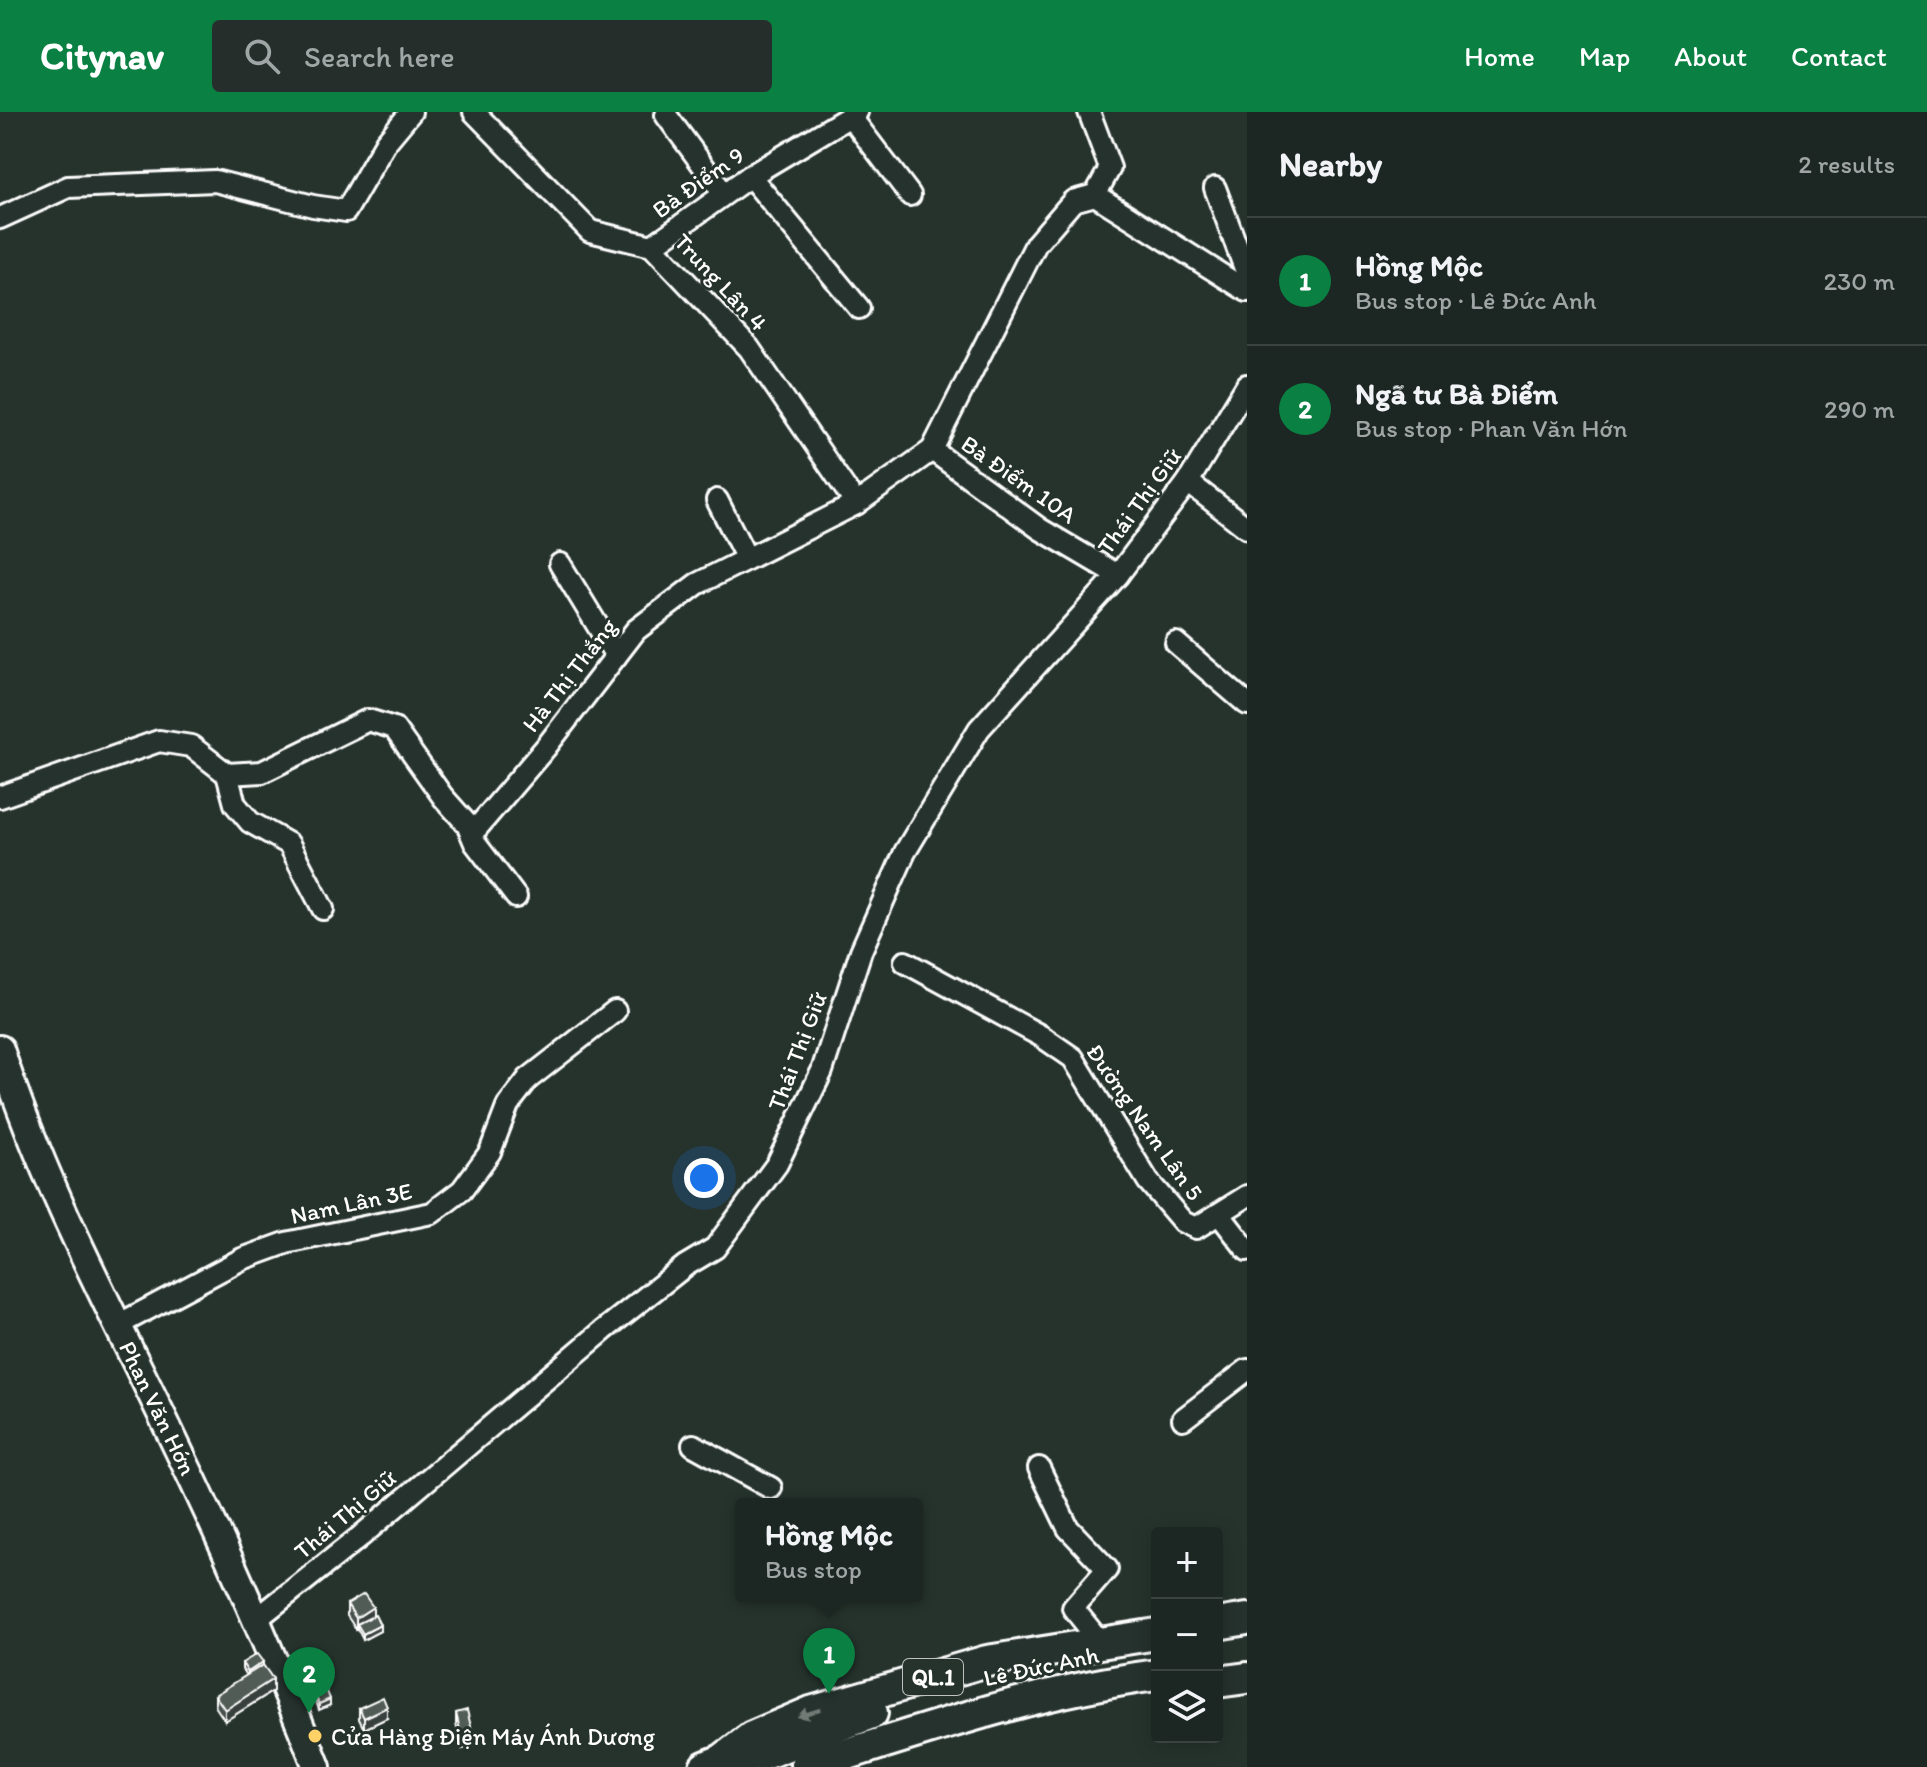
<!DOCTYPE html>
<html lang="en">
<head>
<meta charset="utf-8">
<style>
	:root { --surface:#1c2622; --page:#252e2a; --text:#f1f3f6; --muted:#a0a5a5; --line:#3a4340; --accent:#0b8043 }
	body { margin:0; font-family:Itim,sans-serif; background:var(--page); color:var(--text) }
	.controls { position:absolute; right:24px; bottom:24px; display:grid; overflow:hidden; border-radius:8px; box-shadow:0 4px 20px #0003 }
	.controls button { width:72px; height:72px; display:grid; place-items:center; padding:0; border:0; border-bottom:2px solid var(--line); background:var(--surface); color:var(--text); font:40px sans-serif }
	.you { position:absolute; left:704px; top:1066px; width:28px; height:28px; margin:-20px; border:6px solid #fff; border-radius:50%; background:#1a73e8; box-shadow:0 0 0 12px #1a73e833 }
	.badge { display:grid; place-items:center; width:52px; height:52px; border-radius:50%; background:var(--accent); color:#fff; font-size:26px; font-weight:700 }
	.pin { position:absolute; translate:-50% -66px; filter:drop-shadow(0 2px 4px #0008) }
	.pin::after { content:''; position:absolute; top:42px; width:28px; height:24px; background:inherit; clip-path:polygon(0 0,100% 0,50% 100%) }
	.popup { position:absolute; left:735px; top:1386px; width:188px; height:104px; box-sizing:border-box; display:grid; place-content:center; border-radius:8px; background:var(--surface); filter:drop-shadow(0 2px 6px #0005); font-size:26px; white-space:nowrap; color:var(--muted) }
	.popup b { font-size:30px; color:var(--text) }
	.popup::after { content:''; position:absolute; left:50%; top:100%; margin-left:-16px; border:16px solid transparent; border-top-color:var(--surface) }
	.list { margin:0; padding:0; list-style:none }
	h2 { display:flex; justify-content:space-between; align-items:center; height:104px; margin:0; padding:0 32px; font-size:34px }
	h2 small { font-size:26px; font-weight:400; color:var(--muted) }
	.list li { display:grid; grid-template-columns:52px 1fr auto; gap:24px; align-items:center; box-sizing:border-box; height:128px; padding:0 32px; border-top:2px solid var(--line) }
	.list b { display:block; font-size:30px; white-space:nowrap }
	.list p { margin:0; font-size:26px; white-space:nowrap; color:var(--muted) }
	.list em { font-size:26px; font-style:normal; color:var(--muted) }
	.icon { flex:none; width:44px; height:44px; fill:none; stroke:currentColor; stroke-width:2; stroke-linecap:round; stroke-linejoin:round }
	.map { position:relative; flex:none; width:1247px; height:1655px; overflow:hidden }
	header { display:flex; align-items:center; gap:48px; box-sizing:border-box; height:112px; padding:0 40px; background:var(--accent); color:#fff }
	header strong { font-size:38px }
	nav { display:flex; gap:44px; margin-inline-start:auto; font-size:28px }
	.search { width:560px; height:72px; background:var(--page); display:flex; align-items:center; gap:20px; box-sizing:border-box; padding:0 28px; border-radius:8px; color:var(--muted); font-size:30px }
	main { display:flex }
	aside { flex:1; background:var(--surface) }
	.map>svg:first-child { display:block }
</style>
</head>
<body>
<header>
<strong>Citynav</strong>
<div class="search"><svg class="icon" aria-label="search" viewBox="0 0 24 24"><circle cx="10" cy="10" r="6"/><path d="M15 15l6 6"/></svg>Search here</div>
<nav><a>Home</a><a>Map</a><a>About</a><a>Contact</a></nav>
</header>
<main>
<div class="map">
<svg width="1247" height="1655" viewBox="0 0 1247 1655">
	<rect width="100%" height="100%" fill="#26332d"/>
	<filter id="ink" filterUnits="userSpaceOnUse"><feTurbulence type="fractalNoise" baseFrequency=".0125" numOctaves="2"/><feDisplacementMap in="SourceGraphic" scale="16" xChannelSelector="R" yChannelSelector="G"/><feConvolveMatrix kernelMatrix="1 2 1 2 8 2 1 2 1" color-interpolation-filters="sRGB"/></filter>
	<g filter="url(#ink)">
		<g fill="none" stroke-linecap="round" stroke-linejoin="round">
			<g stroke="#fff" stroke-width="26">
				<g id="minor">
					<path d="M474 0 590 119 652 134 749 236 856 392"/>
					<path d="M1089 0 1110 56 1095 83"/>
					<path d="M666 3 724 82"/>
					<path d="M850 4 910 83"/>
					<path d="M750 64 859 196"/>
					<path d="M1215 76 1247 162"/>
					<path d="M0 106 68 75 215 69 313 94 346 99 386 30 411 0"/>
					<path d="M652 134 750 64 857 0"/>
					<path d="M932 338 1040 417 1118 463"/>
					<path d="M1188 370 1247 416"/>
					<path d="M717 388 747 447"/>
					<path d="M560 452 616 544"/>
					<path d="M1176 531 1247 592"/>
					<path d="M227 662 235 692 250 710 289 732 323 797"/>
					<path d="M0 685 159 629 191 634 227 662 262 660 368 608 394 616 443 685 467 712 477 716 546 635 636 518 697 472 856 392 932 338 1036 132 1073 89 1095 83 1247 179"/>
					<path d="M467 712 475 731 516 785"/>
					<path d="M905 850 1041 924 1073 946 1148 1069 1183 1110 1196 1116 1247 1084"/>
					<path d="M1220 1103 1247 1138"/>
					<path d="M118 1213 242 1147 286 1131 432 1101 462 1078 490 1040 508 993 528 967 615 899"/>
					<path d="M1183 1307 1247 1258"/>
					<path d="M693 1333 771 1376"/>
					<path d="M1039 1356 1068 1416 1107 1457 1073 1496 1101 1531"/>
					<path d="M258 1506 361 1424 604 1218 685 1154 715 1136 777 1052 822 959 861 839 905 740 979 617 1118 463 1188 370 1247 273"/>
				</g>
			</g>
			<g stroke="#fff" stroke-width="32">
				<path id="major" d="M0 937C41 1066 106 1188 165 1310 220 1423 271 1538 317 1655"/>
			</g>
			<g stroke="#fff" stroke-width="36">
				<g id="highway">
					<path d="M1217 1512 1247 1507"/>
					<path d="M1217 1570 1247 1566"/>
					<path d="M732 1647 761 1643 872 1601"/>
					<path d="M705 1655 722 1648 752 1625 811 1600 987 1549 1157 1522"/>
					<path d="M806 1655C922 1619 1036 1579 1157 1563"/>
				</g>
			</g>
			<use href="#minor" stroke="#26332d" stroke-width="20"/>
			<use href="#major" stroke="#26332d" stroke-width="26"/>
			<use href="#highway" stroke="#26332d" stroke-width="30"/>
		</g>
		<g fill="#464f4b" stroke="#fff" stroke-width="2">
			<path d="M347 1492 373 1504 380 1519 363 1528 357 1516 356 1517 347 1504Z"/>
			<path d="M242 1551 263 1553 273 1579 225 1609 215 1594V1583L247 1563 242 1557Z"/>
			<path d="M313 1577 330 1593 319 1598 313 1582Z"/>
			<path d="M359 1596 387 1606 364 1617 359 1607Z"/>
			<path d="M456 1601 473 1634 462 1637 456 1612Z"/>
		</g>
		<g fill="#39403d" stroke="#fff" stroke-width="2">
			<path d="M373 1495V1506L357 1512V1516L356 1517V1506Z"/>
			<path d="M380 1513V1519L363 1528V1522Z"/>
			<path d="M263 1550V1556L248 1565V1560Z"/>
			<path d="M273 1567V1579L225 1609V1598Z"/>
			<path d="M330 1587V1593L319 1598V1592Z"/>
			<path d="M387 1595V1606L364 1617V1606Z"/>
			<path d="M473 1623V1634L462 1637V1626Z"/>
		</g>
		<g fill="#515c57" stroke="#fff" stroke-width="2">
			<path d="M364 1482 373 1495 356 1506 347 1492Z"/>
			<path d="M375 1503 380 1513 363 1522 357 1512Z"/>
			<path d="M257 1542 263 1550 248 1560 242 1551Z"/>
			<path d="M263 1553 273 1567 225 1598 215 1583Z"/>
			<path d="M324 1572 330 1587 319 1592 313 1577Z"/>
			<path d="M383 1585 387 1595 364 1606 359 1596Z"/>
			<path d="M467 1598 473 1623 462 1626 456 1601Z"/>
		</g>
		<defs><path id="oneway-solid" d="M-6-.8H1V-3.2L6.5 0L1 3.2V.8H-6Z" transform="scale(2)"/></defs>
		<use fill="#727a76" href="#oneway-solid" transform="translate(809 1601) rotate(162)"/>
	</g>
	<circle fill="#ffd166" stroke="#26332d" stroke-width="3" cx="315" cy="1624" r="8"/>
	<g text-anchor="middle" dominant-baseline="central" stroke-width="6" stroke-linejoin="round" paint-order="stroke">
		<rect fill="#26332d" stroke="#bec2c0" stroke-width="2" x="903" y="1547" width="60" height="36" rx="6"/>
		<g font-size="22" font-weight="bold" fill="#fff">
			<text x="933" y="1565">QL.1</text>
		</g>
		<g font-size="24" fill="#fff" stroke="#26332d">
			<text transform="translate(698 70) rotate(-35)">Bà Điểm 9</text>
			<text transform="translate(721 170) rotate(47)">Trung Lân 4</text>
			<text transform="translate(1019 367) rotate(35)">Bà Điểm 10A</text>
			<text transform="translate(1139 389) rotate(-54)">Thái Thị Giữ</text>
			<text transform="translate(569 563) rotate(-52)">Hà Thị Thắng</text>
			<text transform="translate(797 939) rotate(-69)">Thái Thị Giữ</text>
			<text transform="translate(1145 1010) rotate(55)">Đường Nam Lân 5</text>
			<text transform="translate(351 1091) rotate(-12)">Nam Lân 3E</text>
			<text transform="translate(158 1296) rotate(64)">Phan Văn Hớn</text>
			<text transform="translate(345 1402) rotate(-40)">Thái Thị Giữ</text>
			<text transform="translate(1041 1554) rotate(-12)">Lê Đức Anh</text>
		</g>
		<g font-size="24" fill="#fff" stroke="#26332d" text-anchor="start">
			<text x="331" y="1624">Cửa Hàng Điện Máy Ánh Dương</text>
		</g>
	</g>
</svg>
<div class="controls">
<button>+</button>
<button>−</button>
<button><svg class="icon" aria-label="layers" viewBox="0 0 24 24"><path d="M12 4l9 5-9 5-9-5zM3 14l9 5 9-5"/></svg></button>
</div>
<div class="you"></div>
<div class="pin badge" style="left:829px;top:1582px">1</div>
<div class="popup"><b>Hồng Mộc</b>Bus stop</div>
<div class="pin badge" style="left:309px;top:1601px">2</div>
</div>
<aside>
<h2>Nearby<small>2 results</small></h2>
<ul class="list">
<li><span class="badge">1</span><div><b>Hồng Mộc</b><p>Bus stop · Lê Đức Anh</p></div><em>230 m</em></li>
<li><span class="badge">2</span><div><b>Ngã tư Bà Điểm</b><p>Bus stop · Phan Văn Hớn</p></div><em>290 m</em></li>
</ul>
</aside>
</main>
</body>
</html>
